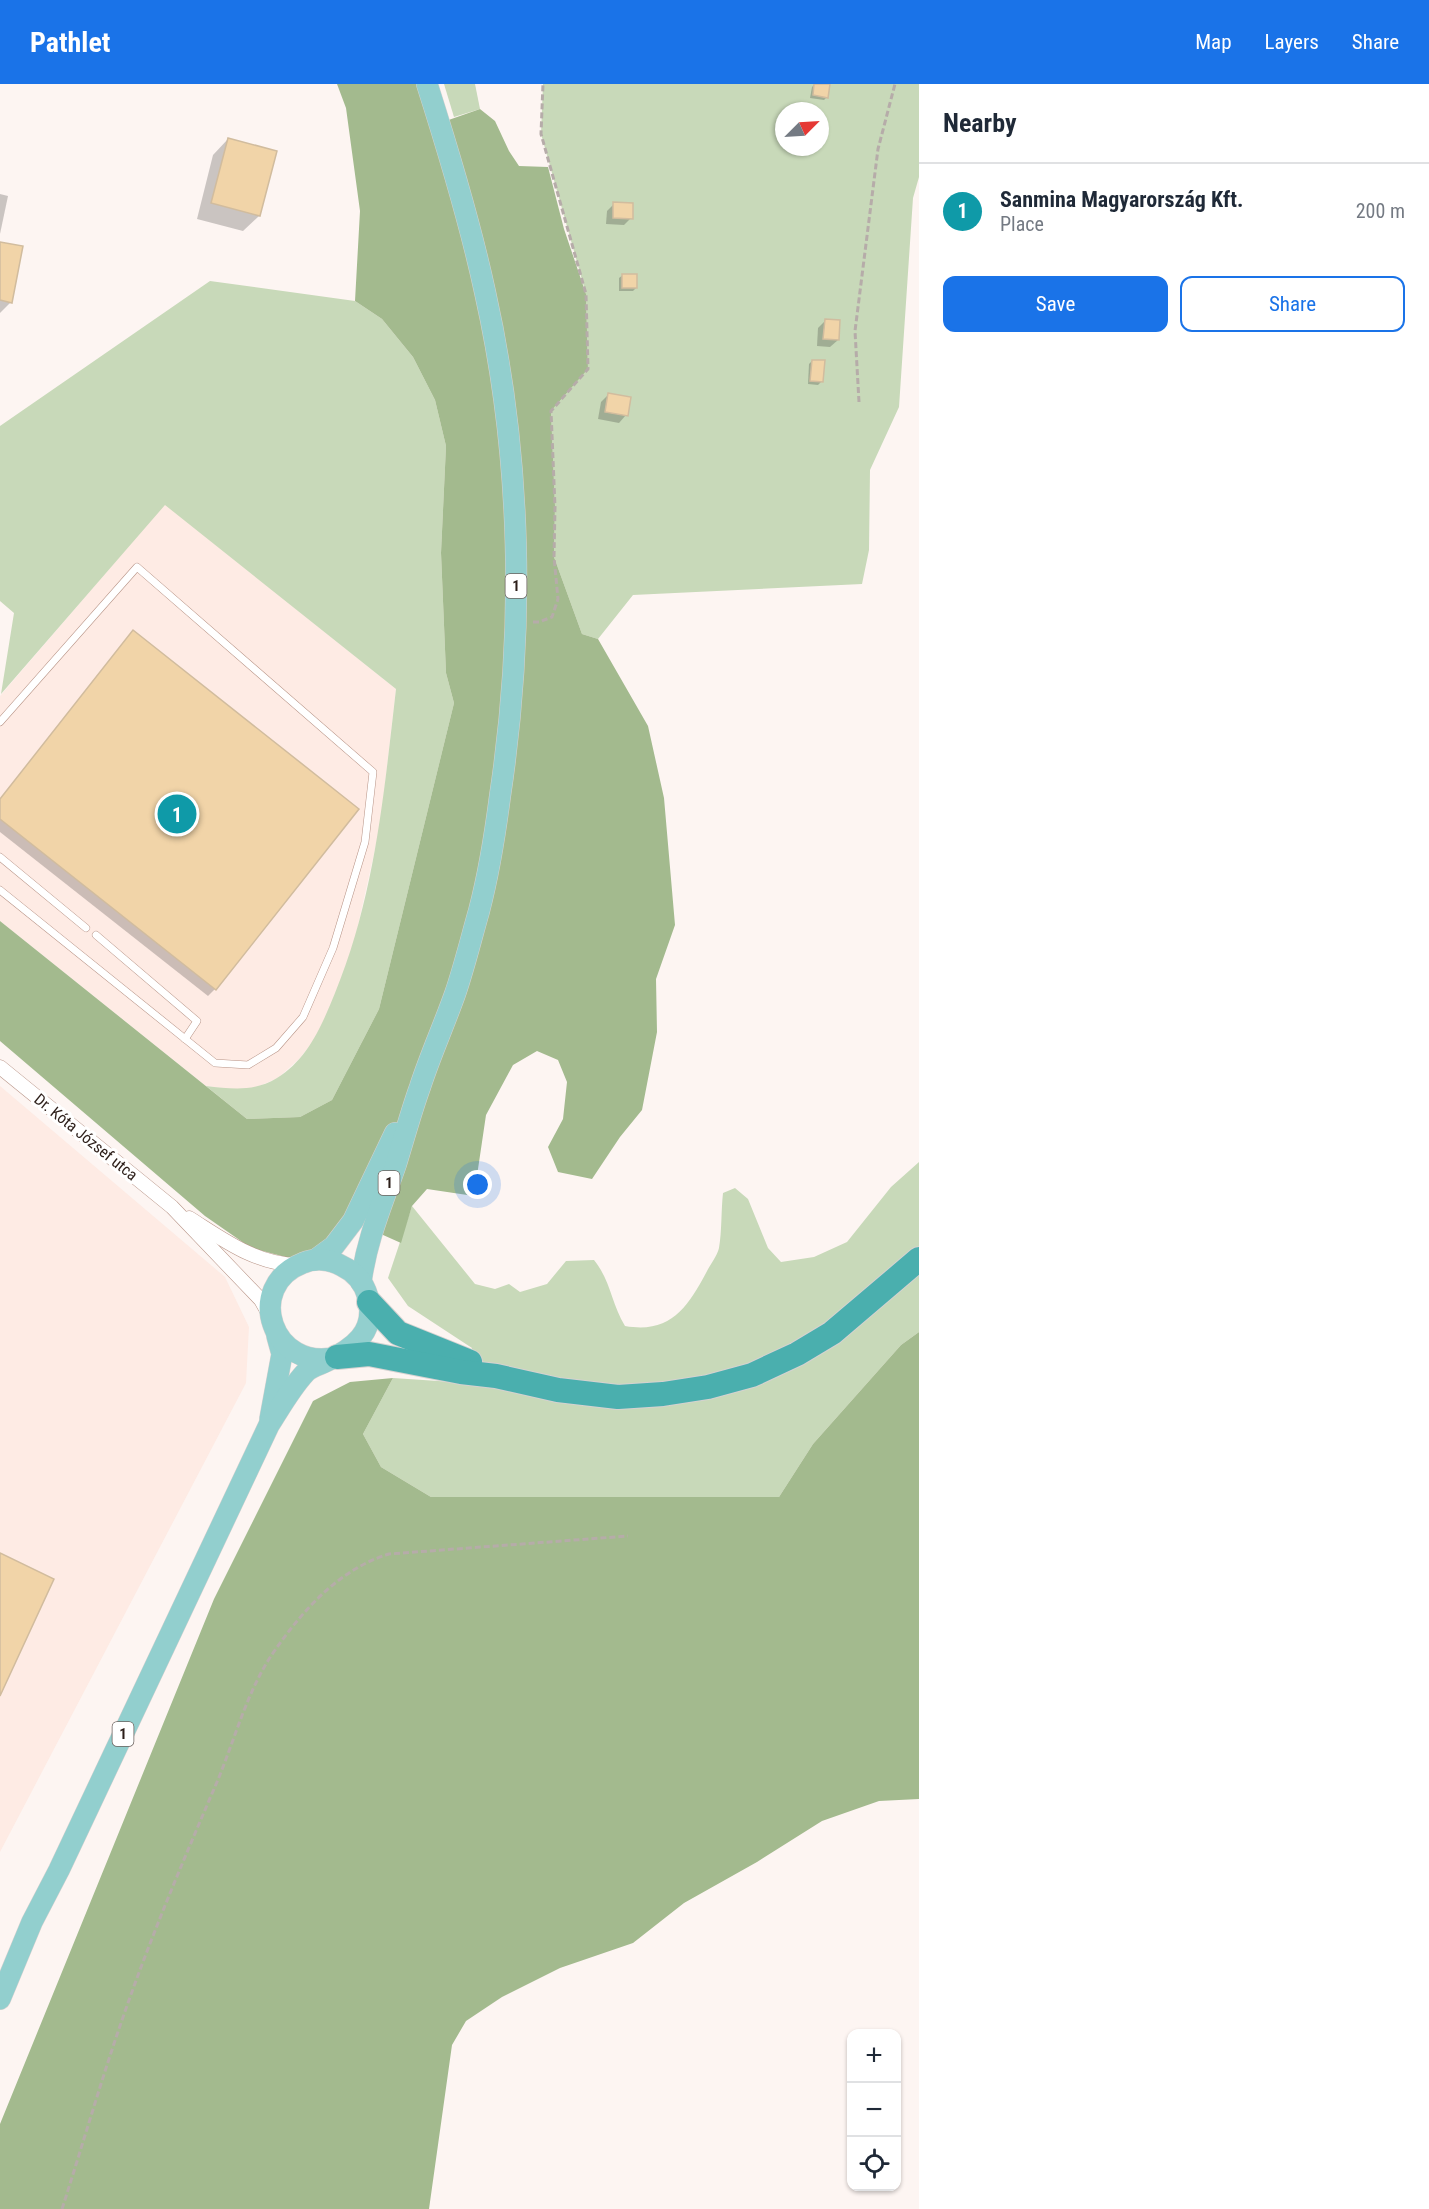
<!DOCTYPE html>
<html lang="en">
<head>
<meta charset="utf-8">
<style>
	:root { --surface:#fff; --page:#f6f6f7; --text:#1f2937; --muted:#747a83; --line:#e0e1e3; --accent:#1a73e8 }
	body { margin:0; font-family:"Roboto Condensed",sans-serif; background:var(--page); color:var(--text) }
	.controls { position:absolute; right:18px; bottom:18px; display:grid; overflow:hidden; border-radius:12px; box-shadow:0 2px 4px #0004 }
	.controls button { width:54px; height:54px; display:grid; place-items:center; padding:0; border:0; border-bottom:2px solid var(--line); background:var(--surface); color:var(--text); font:30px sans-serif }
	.compass { position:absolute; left:775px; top:18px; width:54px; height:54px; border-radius:50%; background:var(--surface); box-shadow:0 2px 4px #0004; rotate:66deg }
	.you { position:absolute; left:478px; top:1101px; width:21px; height:21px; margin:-15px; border:4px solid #fff; border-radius:50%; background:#1a73e8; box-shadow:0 0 0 9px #1a73e833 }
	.badge { display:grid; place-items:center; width:39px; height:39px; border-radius:50%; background:var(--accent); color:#fff; font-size:20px; font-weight:700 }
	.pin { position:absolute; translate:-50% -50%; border:3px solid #fff; box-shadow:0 2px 6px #0006 }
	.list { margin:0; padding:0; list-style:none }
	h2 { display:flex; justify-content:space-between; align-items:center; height:78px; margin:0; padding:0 24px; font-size:26px }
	h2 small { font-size:20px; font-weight:400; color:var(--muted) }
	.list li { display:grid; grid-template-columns:39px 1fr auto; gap:18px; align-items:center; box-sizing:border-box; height:96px; padding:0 24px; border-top:2px solid var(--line) }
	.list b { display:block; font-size:22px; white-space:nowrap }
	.list p { margin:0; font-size:20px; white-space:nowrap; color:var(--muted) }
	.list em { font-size:20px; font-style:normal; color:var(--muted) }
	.actions { display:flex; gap:12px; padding:18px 24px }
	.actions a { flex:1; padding:14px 0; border:2px solid var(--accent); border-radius:12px; text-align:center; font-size:21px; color:var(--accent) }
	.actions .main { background:var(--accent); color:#fff }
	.icon { flex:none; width:33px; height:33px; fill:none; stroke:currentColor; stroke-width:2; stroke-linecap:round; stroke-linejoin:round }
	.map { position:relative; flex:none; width:919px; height:2125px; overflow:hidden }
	header { display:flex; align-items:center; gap:36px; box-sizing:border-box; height:84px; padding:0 30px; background:var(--accent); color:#fff }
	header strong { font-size:28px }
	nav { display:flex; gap:33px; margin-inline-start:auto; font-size:21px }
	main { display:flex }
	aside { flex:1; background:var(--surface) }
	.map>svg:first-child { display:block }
</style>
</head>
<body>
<header>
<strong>Pathlet</strong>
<nav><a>Map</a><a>Layers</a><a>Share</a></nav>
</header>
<main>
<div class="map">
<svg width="919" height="2125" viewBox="0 0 919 2125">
	<rect width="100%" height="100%" fill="#fdf5f2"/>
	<g fill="#feebe4">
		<path d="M165 420 396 605 380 743 352 868 319 950 300 974 278 994 257 1003 237 1006 206 1002 0 837V612Z"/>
		<path d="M0 1002 225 1193 249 1243 246 1299 0 1768Z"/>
	</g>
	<g fill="#c8d9b9" fill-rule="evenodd">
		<path d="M444 0H475L480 25 454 33Z"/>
		<path d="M543 0H919V93L913 114 899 323 870 386 869 466 862 500 633 511 598 555 582 550 554 473 555 422 551 327 588 285 586 210 541 50ZM784 27H820V63H784Z"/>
		<path d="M210 197 355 217 382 235 413 273 435 316 446 362 441 469 446 589 454 619 379 925 332 1016 300 1033 247 1035 206 1002C232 1005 254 1008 277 994 308 975 322 941 335 909 375 812 384 708 396 605L165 421 1 610 14 529 0 517V342Z"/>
		<path d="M919 1078V1248L901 1261 813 1360 779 1413H431L381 1383 363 1350 393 1294 468 1299 472 1264 408 1222 388 1194 412 1122 475 1200 495 1205 509 1200 520 1208 547 1200 566 1177 594 1176C611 1197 611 1219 625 1242 670 1250 687 1224 706 1189 710 1181 717 1172 719 1164 722 1147 721 1127 723 1109L735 1104 748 1115 768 1164 781 1178 814 1173 847 1158 891 1103Z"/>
	</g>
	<g fill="#a3ba8e">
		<path d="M337 0H426L440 39 480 25 495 37 509 67 519 82 548 83 564 145 586 210 588 285 551 327 555 422 554 473 582 550 598 555 648 642 664 714 675 841 656 895 657 948 642 1026 620 1053 592 1095 558 1088 548 1063 563 1035 567 998 558 976 537 967 513 981 486 1031 474 1112 427 1105 412 1122 401 1159 354 1138 297 1176 251 1164 205 1132 0 957V837L247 1035 300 1033 332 1016 379 925 454 619 446 589 441 469 446 362 435 316 413 273 382 235 355 217 360 127 346 24Z"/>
		<path d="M919 1248V1715L879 1717 822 1737 757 1778 684 1819 633 1859 560 1884 502 1913 466 1937 452 1961 429 2125H0V2040L214 1515 313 1317 350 1298 393 1294 363 1350 381 1383 431 1413H779L813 1360 901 1261Z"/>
	</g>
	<g fill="#0003">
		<path d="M815 0H818L827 13 824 16 810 14 812 3Z"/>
		<path d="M228 55 259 132 243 147 197 135 213 71Z"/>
		<path d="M0 110 8 112 0 150Z"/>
		<path d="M614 120 631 134 624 141 606 140 607 127Z"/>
		<path d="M0 159 11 218 0 229Z"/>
		<path d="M623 191 636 204 633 207H619V194Z"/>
		<path d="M825 237 838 256 830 263 817 262 818 244Z"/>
		<path d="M812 277 822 297 818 301 808 300 809 280Z"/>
		<path d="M609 310 626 331 619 339 598 335 601 318Z"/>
		<path d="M0 715 215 905 208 912 0 748Z"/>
	</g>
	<g fill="#f1d4a8" stroke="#d1bc9e" stroke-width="1.5">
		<path d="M814 0H830L828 14 813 11Z"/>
		<path d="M228 54 277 67 260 132 211 119Z"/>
		<path d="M613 118 633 119V135L613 134Z"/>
		<path d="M0 158 23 162 12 219 0 216Z"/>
		<rect x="622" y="190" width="15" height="14"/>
		<path d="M825 235 840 236 839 256 823 255Z"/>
		<path d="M812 276H825L823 298 810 297Z"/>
		<path d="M608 309 631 313 628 332 605 328Z"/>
		<path d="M133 546 359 725 216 906 0 735V715Z"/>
		<path d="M0 1469 54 1495 0 1612Z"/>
	</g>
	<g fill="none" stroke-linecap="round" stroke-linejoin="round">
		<g stroke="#b79386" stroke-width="8">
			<g id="lane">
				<path d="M0 638 137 483 373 688 365 758 333 864 303 933 276 964 248 981 215 979 0 806"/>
				<path d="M0 773 86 844"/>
				<path d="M96 851 197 937 185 955"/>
			</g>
		</g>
		<g stroke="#b79386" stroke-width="15">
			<g id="street">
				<path d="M0 983 172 1123 261 1216 270 1232"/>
				<path d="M189 1134C224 1156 255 1180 298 1181"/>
			</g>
		</g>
		<g stroke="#d5d2d1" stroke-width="22">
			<g id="primary">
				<path d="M315 1176 334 1162 353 1137 395 1049"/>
				<path d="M361 1198C367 1154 382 1121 396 1080 404 1054 411 1028 420 1003 430 972 444 941 455 910 464 884 471 855 479 827 489 789 495 751 500 712 525 546 522 373 485 208 470 138 449 69 427 0"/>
				<path d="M270 1335 282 1270 277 1252"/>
				<path d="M0 1915 32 1838 59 1786 269 1341C280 1324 291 1304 305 1289 310 1283 319 1281 325 1278 353 1265 377 1248 368 1213 364 1199 355 1188 342 1182 330 1175 315 1174 303 1179 243 1202 272 1289 337 1273"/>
			</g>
		</g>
		<g stroke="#d5d2d1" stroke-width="26">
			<g id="highway">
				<path d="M369 1218 398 1249 470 1278"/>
				<path d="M337 1273 369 1270 461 1288 496 1292 558 1306 618 1313 663 1310 708 1303 752 1291 797 1270 832 1249 919 1175"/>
			</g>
		</g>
		<g stroke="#b6aca9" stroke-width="3" stroke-dasharray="6 3" stroke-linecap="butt">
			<path d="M859 318 855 247 878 65 895 0"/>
			<path d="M533 538H539L552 533 558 515 554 473 555 423 551 327 588 285 586 210 541 50 543 0"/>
			<path d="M62 2125C82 2063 100 2000 121 1939 149 1857 183 1777 217 1698 235 1655 247 1607 273 1569 302 1527 339 1485 389 1470L628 1452"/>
		</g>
		<use href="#lane" stroke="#fff" stroke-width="7"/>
		<use href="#street" stroke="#fff" stroke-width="14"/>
		<use href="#primary" stroke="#92cfce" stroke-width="21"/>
		<use href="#highway" stroke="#4aafae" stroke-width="24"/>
	</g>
	<g text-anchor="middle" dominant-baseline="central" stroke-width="6" stroke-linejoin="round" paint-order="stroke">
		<g fill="#fff" stroke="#6b625e" stroke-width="1.5">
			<rect x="505.5" y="490" width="21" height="24" rx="4.5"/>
			<rect x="378.5" y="1087" width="21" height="24" rx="4.5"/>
			<rect x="112.5" y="1638" width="21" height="24" rx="4.5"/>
		</g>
		<g font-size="15" font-weight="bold" fill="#2c1e19">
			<text x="516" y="502">1</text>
			<text x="389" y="1099">1</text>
			<text x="123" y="1650">1</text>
		</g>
		<g font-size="16" fill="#2c1e19" stroke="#fff">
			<text transform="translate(86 1053) rotate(39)">Dr. Kóta József utca</text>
		</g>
	</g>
</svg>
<div class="controls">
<button>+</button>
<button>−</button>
<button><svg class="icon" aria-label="locate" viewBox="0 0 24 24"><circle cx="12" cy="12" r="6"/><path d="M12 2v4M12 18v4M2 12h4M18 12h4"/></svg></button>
</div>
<svg class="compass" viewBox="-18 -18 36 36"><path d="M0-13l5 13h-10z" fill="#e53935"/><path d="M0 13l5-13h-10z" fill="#747a83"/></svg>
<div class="you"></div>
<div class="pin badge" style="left:177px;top:730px;background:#0f9aa8">1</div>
</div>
<aside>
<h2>Nearby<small></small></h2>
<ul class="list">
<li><span class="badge" style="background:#0f9aa8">1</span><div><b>Sanmina Magyarország Kft.</b><p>Place</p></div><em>200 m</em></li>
</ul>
<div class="actions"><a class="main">Save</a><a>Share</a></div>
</aside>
</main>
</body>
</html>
